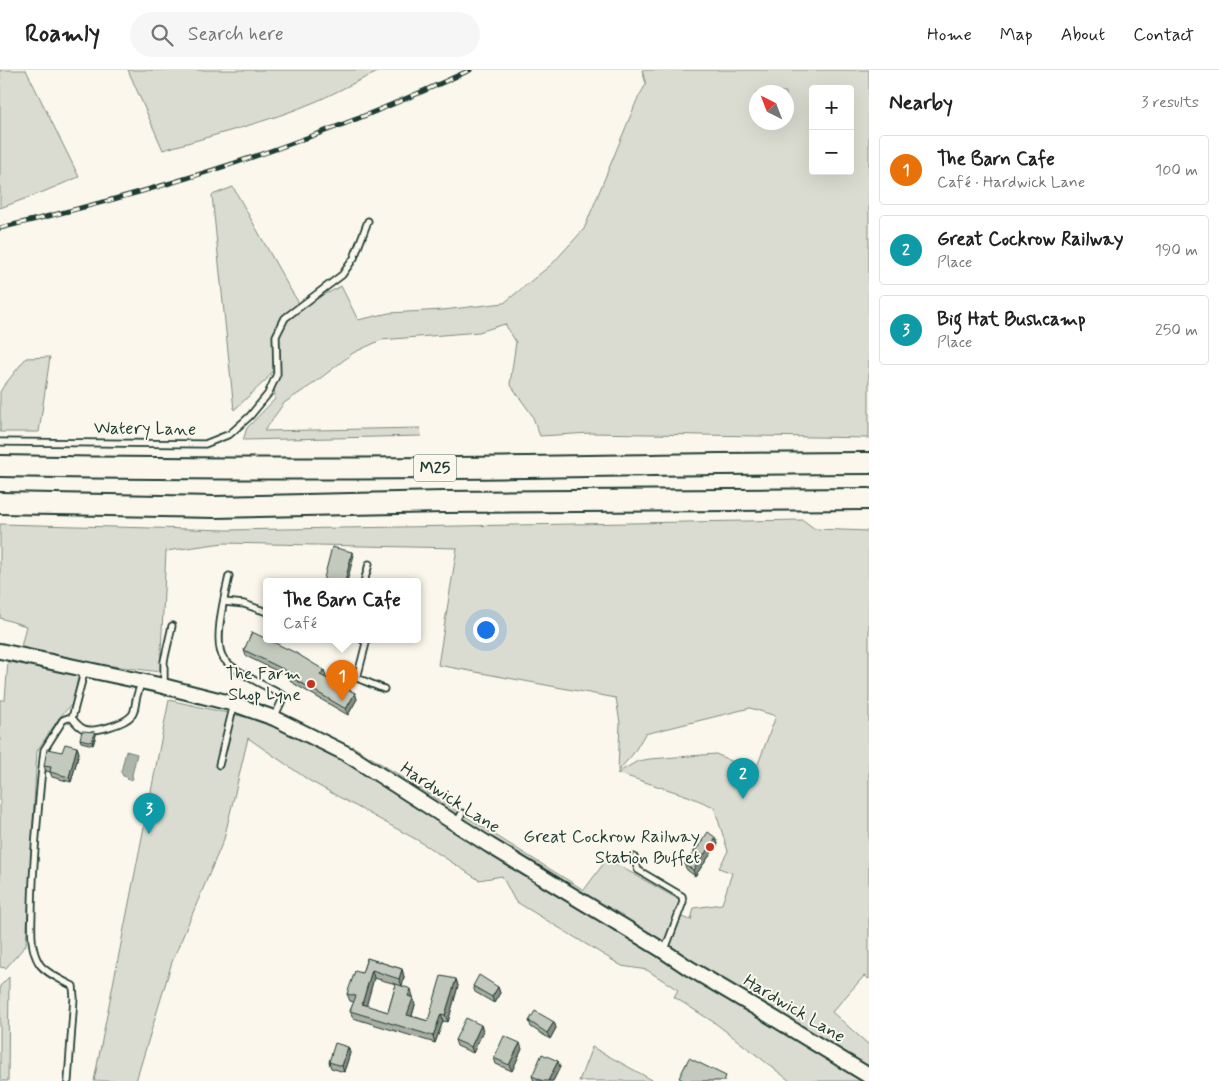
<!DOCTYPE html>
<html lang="en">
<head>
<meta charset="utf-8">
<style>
	:root { --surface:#fff; --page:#f6f6f6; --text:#222; --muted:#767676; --line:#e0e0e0; --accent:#7c3aed }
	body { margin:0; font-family:Mynerve,sans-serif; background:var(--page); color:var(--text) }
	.controls { position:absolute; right:15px; top:15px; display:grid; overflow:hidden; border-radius:5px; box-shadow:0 5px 20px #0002 }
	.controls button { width:45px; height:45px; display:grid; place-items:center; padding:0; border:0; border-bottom:1px solid var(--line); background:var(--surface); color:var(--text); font:25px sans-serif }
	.compass { position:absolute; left:749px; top:15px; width:45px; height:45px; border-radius:50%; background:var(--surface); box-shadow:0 5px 20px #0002; rotate:318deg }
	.you { position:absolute; left:485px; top:559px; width:18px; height:18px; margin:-12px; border:4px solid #fff; border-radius:50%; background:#1a73e8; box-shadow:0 0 0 8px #1a73e833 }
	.badge { display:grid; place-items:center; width:32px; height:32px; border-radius:50%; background:var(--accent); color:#fff; font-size:16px; font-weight:700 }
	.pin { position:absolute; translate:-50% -41px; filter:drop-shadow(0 1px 2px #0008) }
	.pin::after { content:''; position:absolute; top:26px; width:18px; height:15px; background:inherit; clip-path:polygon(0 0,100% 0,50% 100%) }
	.popup { position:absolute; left:263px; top:508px; width:158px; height:65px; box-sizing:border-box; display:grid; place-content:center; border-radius:5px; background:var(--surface); filter:drop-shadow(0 1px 4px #0005); font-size:16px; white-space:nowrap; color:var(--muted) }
	.popup b { font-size:19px; color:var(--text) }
	.popup::after { content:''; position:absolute; left:50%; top:100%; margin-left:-10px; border:10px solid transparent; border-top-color:var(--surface) }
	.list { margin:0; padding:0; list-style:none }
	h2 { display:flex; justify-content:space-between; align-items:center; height:65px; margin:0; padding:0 20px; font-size:21px }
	h2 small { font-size:16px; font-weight:400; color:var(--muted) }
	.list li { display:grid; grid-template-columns:32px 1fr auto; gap:15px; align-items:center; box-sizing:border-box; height:70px; margin:0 10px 10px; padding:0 10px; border:1px solid var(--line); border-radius:5px }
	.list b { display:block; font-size:19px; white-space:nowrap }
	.list p { margin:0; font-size:16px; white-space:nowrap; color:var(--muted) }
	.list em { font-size:16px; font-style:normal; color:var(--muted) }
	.icon { flex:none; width:28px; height:28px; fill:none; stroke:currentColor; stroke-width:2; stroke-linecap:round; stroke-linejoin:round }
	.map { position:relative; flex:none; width:869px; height:1011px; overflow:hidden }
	header { display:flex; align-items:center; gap:30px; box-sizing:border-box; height:70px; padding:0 25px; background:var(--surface); border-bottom:1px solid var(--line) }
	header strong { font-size:24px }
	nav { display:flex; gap:28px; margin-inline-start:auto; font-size:18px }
	.search { width:350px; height:45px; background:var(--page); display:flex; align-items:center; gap:12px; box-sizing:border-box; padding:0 18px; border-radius:28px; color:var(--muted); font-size:19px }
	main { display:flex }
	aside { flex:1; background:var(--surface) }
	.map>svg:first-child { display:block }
</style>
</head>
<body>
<header>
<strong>Roamly</strong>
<div class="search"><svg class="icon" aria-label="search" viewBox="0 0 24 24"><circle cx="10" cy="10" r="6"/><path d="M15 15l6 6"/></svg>Search here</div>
<nav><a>Home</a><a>Map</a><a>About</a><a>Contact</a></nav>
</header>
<main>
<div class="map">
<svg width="869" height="1011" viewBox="0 0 869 1011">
	<rect width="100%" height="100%" fill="#fbf7ec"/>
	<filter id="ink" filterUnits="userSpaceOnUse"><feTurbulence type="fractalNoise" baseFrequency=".02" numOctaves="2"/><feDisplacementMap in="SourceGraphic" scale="10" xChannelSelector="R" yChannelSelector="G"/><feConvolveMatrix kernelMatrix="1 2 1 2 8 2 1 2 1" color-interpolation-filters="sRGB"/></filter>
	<g filter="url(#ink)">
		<g fill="#dbdcd1" stroke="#7d8c82" fill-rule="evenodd">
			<path d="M0 0H26L79 107 38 124 0 138Z"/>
			<path d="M128 0H384C361 8 340 21 317 31 269 52 213 65 163 80Z"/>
			<path d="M642 0H869V368L591 363 540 366 532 345 510 314 516 272 505 254 479 262 381 270 353 283 313 314 284 333 264 361 420 358 421 366 243 370 247 358 275 329 273 300 267 309 234 340 212 125 233 117 290 219 299 233 330 222 341 216 358 250 389 243 443 240 504 233 552 194 584 159 637 30 646 14ZM813 19H850V101H813ZM756 22H786V52H756Z"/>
			<path d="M50 287 39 362H0V322L3 317 26 288Z"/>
			<path d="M803 450 815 459 869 461V909L864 906 832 942 869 975V1011H790L715 953 674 927 678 920 647 900 622 896 515 831 502 806 479 810 419 771 310 711 248 668 224 769 172 892 136 1011H94L169 630 254 649 257 641 347 684 352 676C430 723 506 773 584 820L607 789 683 832 678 846 691 850 694 838 722 834 732 803 719 798 728 781 714 737 688 726 617 703 638 691 650 689 716 684 755 702 776 646 750 638 645 664 633 684 618 701 620 653 616 628 438 595 457 478 223 473 166 481 160 602 81 592 73 633 59 648 37 681 26 875 6 898 0 897V630H5L8 591 21 577 26 556 0 548V454L228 460Z"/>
			<path d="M9 907 8 1011H0V916Z"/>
			<path d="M592 977 654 1011H579Z"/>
		</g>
		<path fill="#adb4aa" stroke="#74847b" d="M126 681 137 684 132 705 133 709 128 710 127 707 123 706 121 702Z"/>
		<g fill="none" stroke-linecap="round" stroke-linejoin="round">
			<g stroke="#1f3d34" stroke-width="9">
				<g id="service">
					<path d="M0 372 205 374 230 364 250 346 268 324 277 304 276 266 285 248 342 205 354 188 368 151"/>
					<path d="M229 506C225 524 212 574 224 589 234 602 268 617 284 626L274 648"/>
					<path d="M364 512 369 494"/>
					<path d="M224 532 244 534 267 542"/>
					<path d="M363 570 366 573 357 608 384 619"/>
					<path d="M164 616V591L172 556"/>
					<path d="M72 648 85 599"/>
					<path d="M219 695 234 634"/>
					<path d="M456 754 462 743"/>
					<path d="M634 787 638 800 682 826 683 832 664 882"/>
					<path d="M68 1011 74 928 73 916C63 911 44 902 39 893 29 877 32 855 32 837 33 787 38 738 43 689L44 680 63 650 68 648H72C75 652 79 657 84 659 94 663 125 654 132 645 135 641 135 635 136 630 137 624 140 617 142 611"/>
				</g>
			</g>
			<g stroke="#1f3d34" stroke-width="18">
				<path id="tertiary" d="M0 581 159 615 234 634 274 648 347 684 489 775 659 878 689 898 772 947 869 1006"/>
			</g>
			<g stroke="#1f3d34" stroke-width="24">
				<g id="motorway">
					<path d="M0 396C145 399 291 399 437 398 581 397 725 393 869 393"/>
					<path d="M0 433 215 437 443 432 869 429"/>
				</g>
			</g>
			<use href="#service" stroke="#fbf7ec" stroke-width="5.5"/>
			<use href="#tertiary" stroke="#fbf7ec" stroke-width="14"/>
			<use href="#motorway" stroke="#fbf7ec" stroke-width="20"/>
			<g stroke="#1f3d34" stroke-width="5">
				<path id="rail" d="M0 158C101 134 201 107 298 71 357 50 414 26 470 0"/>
			</g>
			<use href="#rail" stroke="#fbf7ec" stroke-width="3" stroke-dasharray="9" stroke-linecap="butt"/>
		</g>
		<g fill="#a9ada3" stroke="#1f3d34" fill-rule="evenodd">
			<path d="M244 580 324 600 326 606 325 607 355 623 357 629 348 645 291 612 289 607 246 586Z"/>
			<path d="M95 662 96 665 93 675 81 672 80 669Z"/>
			<path d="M77 677 79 683 71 712 52 707 50 702 46 701 44 696 62 682Z"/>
			<path d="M716 768 718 774 695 806 687 800 684 794 702 772V771Z"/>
			<path d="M367 888 402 899 404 907 402 916 413 926V928L415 935 412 946 428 951 456 909 458 916 448 952 443 951 435 973 353 948 350 941 354 932 350 931 347 924 362 903ZM374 908 396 914 388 942 366 936Z"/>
			<path d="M473 916 498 917 500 923 494 933 475 922Z"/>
			<path d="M529 951 554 952 556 958 550 969 531 957Z"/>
			<path d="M481 955 483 961 473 983 457 976 455 970Z"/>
			<path d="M348 977 350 983 344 1002 331 998 329 992Z"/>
			<path d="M522 979 512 1001 496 994 494 988Z"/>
			<path d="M560 997 553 1011H534L532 1006Z"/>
		</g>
		<g fill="#898d85" stroke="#1f3d34">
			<path d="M352 482 354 485 347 512H345Z"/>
			<path d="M324 600 326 606 322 610 320 605Z"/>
			<path d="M355 623 357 629 348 645 346 639Z"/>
			<path d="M95 662 96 665 93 675 92 672Z"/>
			<path d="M77 677 79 683 71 712 69 707Z"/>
			<path d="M716 768 718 774 695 806 693 800Z"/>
			<path d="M402 899 404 907 402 916 399 909Z"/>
			<path d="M372 900 374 908 365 941 362 934Z"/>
			<path d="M456 909 458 916 448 952 445 945Z"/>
			<path d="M498 917 500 923 494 933 492 927Z"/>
			<path d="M411 919 415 935 410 952 407 945 408 926Z"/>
			<path d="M441 944 443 951 435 973 433 966Z"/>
			<path d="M554 952 556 958 550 969 547 963Z"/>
			<path d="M481 955 483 961 473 983 471 977Z"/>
			<path d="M520 973 522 979 512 1001 509 995Z"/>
			<path d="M348 977 350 983 344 1002 342 996Z"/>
			<path d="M558 991 560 997 553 1011H548Z"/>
		</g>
		<g fill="#c4c9be" stroke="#1f3d34">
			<path d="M332 477 352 482 345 512H323Z"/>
			<path d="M252 562 296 583 324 600 320 605 355 623 346 639 289 606 291 603 244 580Z"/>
			<path d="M82 661 95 662 92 672 80 669Z"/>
			<path d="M65 674 77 677 69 707 50 702 51 697 44 696 47 679 62 682Z"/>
			<path d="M708 762 716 768 693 800 684 794 703 771H702Z"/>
			<path d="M367 888 402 899 399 909 372 900 362 934 388 942 396 914 411 919 408 926 413 928 407 945 428 951 441 906 456 909 445 945 441 944 433 966 350 941 356 926 347 924 355 901 362 903Z"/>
			<path d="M479 905 498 917 492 927 473 916Z"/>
			<path d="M535 941 554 952 547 963 529 951Z"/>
			<path d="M466 948 481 955 471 977 455 970Z"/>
			<path d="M504 966 520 973 509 995 494 988Z"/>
			<path d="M335 973 348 977 342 996 329 992Z"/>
			<path d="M542 984 558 991 548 1011H543L532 1006Z"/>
			<path d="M689 988 726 1006 724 1011H685L679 1008Z"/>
		</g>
	</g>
	<g fill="#c8321e" stroke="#fbf7ec" stroke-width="2">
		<circle cx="311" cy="614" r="5"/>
		<circle cx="710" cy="777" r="5"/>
	</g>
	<g text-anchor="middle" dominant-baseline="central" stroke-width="4" stroke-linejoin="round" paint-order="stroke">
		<rect fill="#fbf7ec" stroke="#61756b" stroke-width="1" x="414" y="384.5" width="42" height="27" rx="4"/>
		<g font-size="16" font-weight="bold" fill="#1f3d34">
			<text x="435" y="398">M25</text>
		</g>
		<g font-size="18" fill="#1f3d34" stroke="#fbf7ec">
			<text transform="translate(145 359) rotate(1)">Watery Lane</text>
			<text transform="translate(450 728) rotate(33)">Hardwick Lane</text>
			<text transform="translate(794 939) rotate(31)">Hardwick Lane</text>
		</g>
		<g font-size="18" fill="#1f3d34" stroke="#fbf7ec" text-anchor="end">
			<text x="301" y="604">The Farm<tspan x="301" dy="21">Shop Lyne</tspan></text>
			<text x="700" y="767">Great Cockrow Railway<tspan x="700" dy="21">Station Buffet</tspan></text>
		</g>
	</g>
</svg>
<div class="controls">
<button>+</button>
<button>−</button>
</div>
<svg class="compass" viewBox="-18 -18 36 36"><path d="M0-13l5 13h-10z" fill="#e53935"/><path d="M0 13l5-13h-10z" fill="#767676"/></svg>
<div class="you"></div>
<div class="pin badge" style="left:342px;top:631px;background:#e8710a">1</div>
<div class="popup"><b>The Barn Cafe</b>Café</div>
<div class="pin badge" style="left:743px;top:729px;background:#0f9aa8">2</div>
<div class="pin badge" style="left:149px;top:764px;background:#0f9aa8">3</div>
</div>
<aside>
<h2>Nearby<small>3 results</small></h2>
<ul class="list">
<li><span class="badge" style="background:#e8710a">1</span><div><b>The Barn Cafe</b><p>Café · Hardwick Lane</p></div><em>100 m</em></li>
<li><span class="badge" style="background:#0f9aa8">2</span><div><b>Great Cockrow Railway</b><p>Place</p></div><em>190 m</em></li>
<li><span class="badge" style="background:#0f9aa8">3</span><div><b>Big Hat Bushcamp</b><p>Place</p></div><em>250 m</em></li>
</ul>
</aside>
</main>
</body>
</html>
